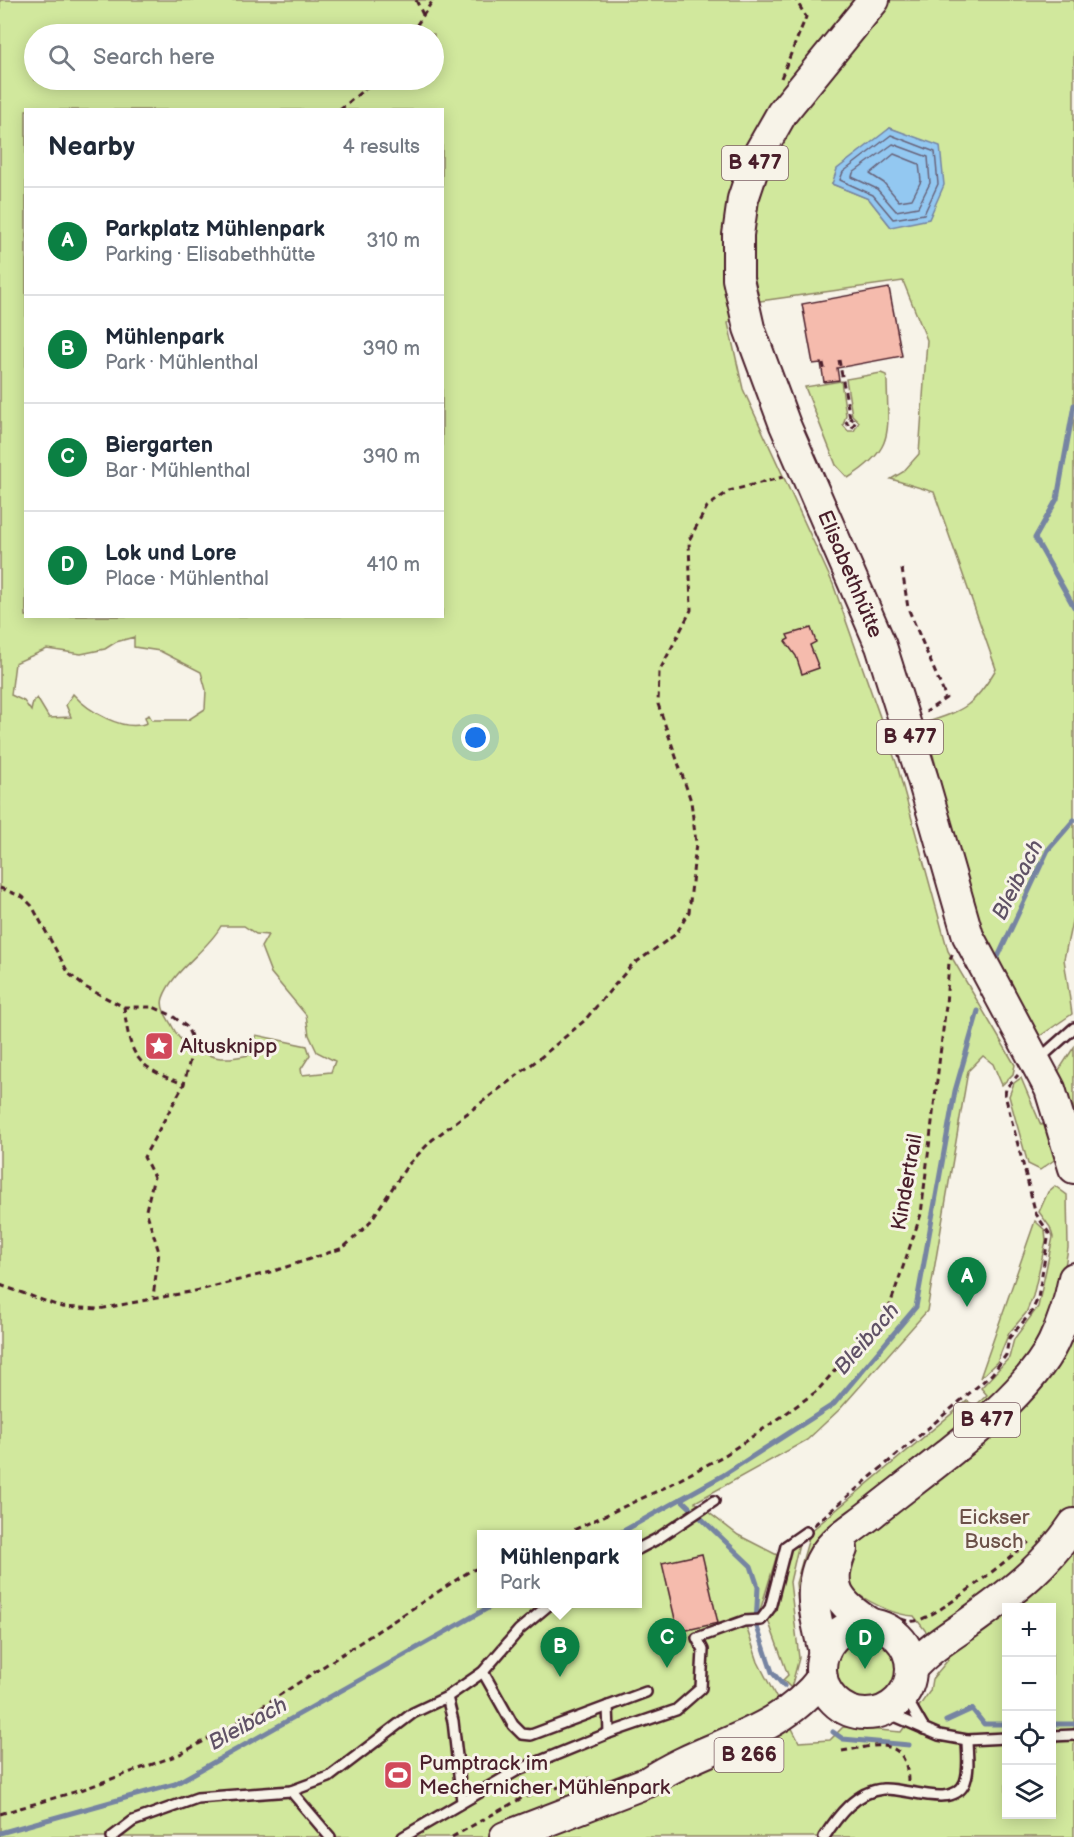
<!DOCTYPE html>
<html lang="en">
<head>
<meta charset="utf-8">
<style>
	:root { --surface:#fff; --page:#f2f2f3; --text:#1f2937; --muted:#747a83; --line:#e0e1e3; --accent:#0b8043 }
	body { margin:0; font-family:"Balsamiq Sans",sans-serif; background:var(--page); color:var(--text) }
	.controls { position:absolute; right:18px; bottom:18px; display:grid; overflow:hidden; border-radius:0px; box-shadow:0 3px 15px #0003 }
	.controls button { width:54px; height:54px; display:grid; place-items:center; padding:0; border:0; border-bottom:2px solid var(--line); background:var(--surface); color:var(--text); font:30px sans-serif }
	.you { position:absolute; left:476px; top:738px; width:21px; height:21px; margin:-15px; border:4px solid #fff; border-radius:50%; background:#1a73e8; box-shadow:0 0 0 9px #1a73e833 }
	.badge { display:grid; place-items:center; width:39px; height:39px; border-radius:50%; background:var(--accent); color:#fff; font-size:20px; font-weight:700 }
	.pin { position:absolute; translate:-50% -50px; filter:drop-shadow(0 2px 3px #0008) }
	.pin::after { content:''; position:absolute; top:32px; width:21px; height:18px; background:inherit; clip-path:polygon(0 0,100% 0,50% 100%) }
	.popup { position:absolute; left:477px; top:1530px; width:165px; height:78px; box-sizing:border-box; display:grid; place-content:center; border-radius:0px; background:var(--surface); filter:drop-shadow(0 2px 4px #0005); font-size:20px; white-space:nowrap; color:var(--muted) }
	.popup b { font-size:22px; color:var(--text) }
	.popup::after { content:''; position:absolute; left:50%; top:100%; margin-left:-12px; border:12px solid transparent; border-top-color:var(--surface) }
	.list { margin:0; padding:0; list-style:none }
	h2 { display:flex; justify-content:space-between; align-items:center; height:78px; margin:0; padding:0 24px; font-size:26px }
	h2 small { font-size:20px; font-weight:400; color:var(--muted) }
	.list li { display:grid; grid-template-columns:39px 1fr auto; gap:18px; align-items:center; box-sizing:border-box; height:108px; padding:0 24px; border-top:2px solid var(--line) }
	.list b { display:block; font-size:22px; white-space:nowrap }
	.list p { margin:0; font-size:20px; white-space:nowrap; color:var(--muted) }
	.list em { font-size:20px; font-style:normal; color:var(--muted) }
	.icon { flex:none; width:33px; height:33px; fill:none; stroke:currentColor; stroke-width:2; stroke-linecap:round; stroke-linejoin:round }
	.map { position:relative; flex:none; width:1074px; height:1837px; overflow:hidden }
	.search { position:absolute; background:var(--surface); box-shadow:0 3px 15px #0003; left:24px; top:24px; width:420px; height:66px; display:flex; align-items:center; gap:15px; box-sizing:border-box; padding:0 21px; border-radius:33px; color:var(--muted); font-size:22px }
	.panel { position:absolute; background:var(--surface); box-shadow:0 3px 15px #0003; left:24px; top:108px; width:420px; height:510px; border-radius:0px }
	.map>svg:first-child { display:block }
</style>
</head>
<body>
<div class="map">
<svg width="1074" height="1837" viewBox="0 0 1074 1837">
	<rect width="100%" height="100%" fill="#f7f3e8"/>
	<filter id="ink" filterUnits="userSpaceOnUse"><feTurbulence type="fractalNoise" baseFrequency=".0167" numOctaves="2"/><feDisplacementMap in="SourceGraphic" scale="12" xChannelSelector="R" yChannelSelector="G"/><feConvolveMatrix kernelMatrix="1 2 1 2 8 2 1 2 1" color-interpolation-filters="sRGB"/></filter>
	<g filter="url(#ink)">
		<g fill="#d1e89d" stroke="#8e8464" stroke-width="1.5" fill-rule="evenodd">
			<path d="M0 0H1074V912L1064 959 1072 1014 1040 1036 979 936 925 723C965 710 974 706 996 669L934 492 891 479 903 472 919 454 927 340 903 281 760 301 728 323 743 389 833 584 897 765 948 951 1015 1065 1013 1074 1002 1085 993 1064 983 1056 968 1071 927 1311 840 1409 807 1440 695 1502 738 1535 777 1555 759 1614 743 1617 758 1662 799 1742 830 1740 843 1727 901 1732 930 1691 932 1679 948 1660 914 1616C892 1615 871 1603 853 1591L847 1594 850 1554 871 1528 1074 1312V1837H0ZM34 34H434V80H34ZM26 110H442V616H26ZM890 128 910 136 891 227 869 199 832 184ZM134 637V647L160 651 201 672 206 690 205 709 188 720H152L149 715 145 717 147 723C124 733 88 711 73 694L66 705 71 717 49 718 37 698 33 702 31 711 24 701 11 695 15 663 47 649 81 654 105 649 116 642ZM221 926H244L256 934 268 935 261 947 271 973 306 1015 309 1035 317 1052 335 1061 331 1072 302 1075 301 1069 310 1055 307 1046 256 1035 249 1055C222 1061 212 1059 188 1045 179 1040 176 1033 171 1024 166 1016 160 1007 163 998 172 971 207 951 221 926ZM482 1534H638V1604H482ZM1006 1608H1052V1814H1006Z"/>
			<path d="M881 373 886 375 887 382C888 432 895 449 848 478L836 465 805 387 841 381 846 415 843 425 848 431H854L859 422 852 415 846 379Z"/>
			<path d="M1074 1047V1113L1057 1073Z"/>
			<path d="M1021 1078 1041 1125 1049 1123 1057 1158 1040 1170 1028 1164 1009 1096 1014 1083Z"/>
			<path d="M1055 1186 1067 1195 1068 1248 1060 1297 1053 1320 1015 1380 830 1534 801 1617 799 1613 796 1583 811 1531 967 1401 975 1406 987 1395 981 1388 1009 1358 1014 1339 1038 1307 1053 1237 1050 1227 1039 1212 1048 1192Z"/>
			<path d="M1035 1221 1045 1230 1046 1241 1033 1296 1026 1313 1009 1333 997 1362 980 1378Z"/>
			<path d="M800 1539 790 1582 799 1658 791 1688 783 1680 788 1675 768 1620 775 1609 789 1547Z"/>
			<circle cx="866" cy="1669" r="33"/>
		</g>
		<path fill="#93c8f1" stroke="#7684a2" stroke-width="1.5" d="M890 128 940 146 944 185 929 219 891 227 869 199 832 184 837 169Z"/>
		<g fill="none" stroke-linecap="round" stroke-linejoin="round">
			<g stroke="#67637a" stroke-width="1.5">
				<path d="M891 135 935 152 938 184 924 214 893 219 873 195 840 180 843 172Z"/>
				<path d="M893 144 928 157 930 183 918 207 896 211 877 189 852 177 853 173Z"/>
				<path d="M894 154 919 164 921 181 912 199 899 201 884 183 870 174Z"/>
			</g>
			<g stroke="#7684a2" stroke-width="5">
				<path d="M1074 405 1057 499 1035 538 1074 607"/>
				<path d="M997 959 1048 850 1074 820"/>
				<path d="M681 1499 751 1566 758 1587 756 1624 772 1672 784 1686"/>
				<path d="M618 1534 722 1476 834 1404 916 1307 955 1091 978 1011"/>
				<path d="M946 1721 972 1709 984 1724H1006"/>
				<path d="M1052 1724H1074"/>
				<path d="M833 1732 843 1739 909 1745"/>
				<path d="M0 1833 175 1784 495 1604"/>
			</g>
		</g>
		<g fill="#f5bbad" stroke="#4a1f2b" stroke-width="1.5">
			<path d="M889 288 902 356 837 368 839 380 824 382 821 363 813 364 802 304Z"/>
			<path d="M811 628 816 642 810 645 819 668 802 674 796 656 785 641 789 639 787 635Z"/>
			<path d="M702 1554 718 1623 678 1632 662 1563Z"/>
		</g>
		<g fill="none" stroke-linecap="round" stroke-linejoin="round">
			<g stroke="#4a1f2b" stroke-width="14">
				<g id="lane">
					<path d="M1038 1060 1074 1028"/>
					<path d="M638 1549 657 1539 714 1501"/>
					<path d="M483 1672 513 1725 522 1734 531 1735 646 1692"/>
					<path d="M904 1694 924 1729"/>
					<path d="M447 1697 453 1721 462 1801"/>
					<path d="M608 1706 609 1733"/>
					<path d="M883 1711 939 1735 967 1740 1006 1738"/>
					<path d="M1052 1736 1074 1735"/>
					<path d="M291 1791 330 1837"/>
					<path d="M112 1837 133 1821 197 1798 291 1791 329 1777 413 1713 447 1697 483 1672 519 1630 550 1604"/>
					<path d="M403 1837 516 1771 609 1733 676 1710 701 1688 703 1650 697 1638 744 1621 761 1620 770 1608 786 1546 806 1532"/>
					<path d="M824 1837C837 1817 856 1791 883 1789 906 1787 954 1810 965 1782 970 1769 967 1752 967 1740"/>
				</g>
			</g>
			<g stroke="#4a1f2b" stroke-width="34">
				<g id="primary">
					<path d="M874 0 782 113 757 157 743 199 738 235V279L749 328 785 425 881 646 924 783 968 936 1050 1089 1074 1168"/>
					<path d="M842 1549C825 1588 838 1603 871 1624"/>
					<circle cx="866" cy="1669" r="45"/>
					<path d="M824 1653C818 1624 808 1597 818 1568 827 1542 851 1530 871 1514 925 1470 1024 1403 1053 1343 1063 1322 1070 1300 1074 1278"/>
					<path d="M911 1669C930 1647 954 1634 977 1617 1016 1589 1047 1564 1074 1524"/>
					<path d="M505 1837 648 1782C706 1743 778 1737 822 1678"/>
				</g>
			</g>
			<g stroke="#4a1f2b" stroke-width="3" stroke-dasharray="6 4.5" stroke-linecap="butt">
				<path d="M416 0 424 17"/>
				<path d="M411 34 433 0"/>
				<path d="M781 78 806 17 796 0"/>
				<path d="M340 110 375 80"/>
				<path d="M839 360 850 418 846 423 852 428 856 421 850 418"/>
				<path d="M823 363 825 372"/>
				<path d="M902 569 908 608 946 698 926 712"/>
				<path d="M0 888 23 897 32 906 69 974 85 987 124 1007H153L171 1015 187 1027 194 1043 184 1084 144 1157 154 1177 146 1210 159 1252 153 1297"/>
				<path d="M124 1007C130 1056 135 1067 184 1084"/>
				<path d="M0 1285 62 1307 99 1309 200 1290 274 1271 343 1248 368 1225 407 1166 432 1140 540 1058 584 1021 631 966 676 934 689 912 696 843 691 801 658 704 659 672 691 610 689 540 707 507 729 491 783 477"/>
				<path d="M814 1525 992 1374 1006 1355 1009 1338 1031 1313 1038 1298 1049 1233 1036 1214 1005 1095 1006 1088 1018 1075"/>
				<path d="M565 1534 666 1487 725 1455 781 1417 817 1391 889 1308 921 1214 946 1005 949 962 953 953"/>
				<path d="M892 1614C899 1618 906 1622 915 1621 939 1617 1008 1559 1030 1541"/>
				<path d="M842 1751C874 1746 907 1734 908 1781"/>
				<path d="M0 1814 81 1790 178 1755 232 1726 470 1571 482 1567"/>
				<path d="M452 1837 522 1798 590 1778"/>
			</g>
			<use href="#lane" stroke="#f7f3e8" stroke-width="9"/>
			<use href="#primary" stroke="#f7f3e8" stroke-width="30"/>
		</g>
	</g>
	<defs>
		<g id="sight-square" transform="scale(1.5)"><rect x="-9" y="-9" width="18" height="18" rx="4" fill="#d1495b" stroke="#f7f3e8"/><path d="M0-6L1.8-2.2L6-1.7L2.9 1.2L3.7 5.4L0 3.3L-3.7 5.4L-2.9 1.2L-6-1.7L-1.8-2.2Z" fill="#fff"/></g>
		<g id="stadium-square" transform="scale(1.5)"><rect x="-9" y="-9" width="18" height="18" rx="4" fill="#d1495b" stroke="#f7f3e8"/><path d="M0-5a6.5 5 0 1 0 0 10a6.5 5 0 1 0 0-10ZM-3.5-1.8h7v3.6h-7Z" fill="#fff"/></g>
	</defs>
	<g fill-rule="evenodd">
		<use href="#sight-square" x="159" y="1046"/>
		<use href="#stadium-square" x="398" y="1775"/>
	</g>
	<g text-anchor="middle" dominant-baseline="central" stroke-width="6" stroke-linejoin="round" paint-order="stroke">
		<g fill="#f7f3e8" stroke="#7e5f64" stroke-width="1.5">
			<rect x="722" y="146" width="66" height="34" rx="4.5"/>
			<rect x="877" y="720" width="66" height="34" rx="4.5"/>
			<rect x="954" y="1403" width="66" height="34" rx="4.5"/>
			<rect x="714.5" y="1738" width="69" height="34" rx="4.5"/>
		</g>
		<g font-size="20" font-weight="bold" fill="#4a1f2b">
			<text x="755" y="163">B 477</text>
			<text x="910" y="737">B 477</text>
			<text x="987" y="1420">B 477</text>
			<text x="749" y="1755">B 266</text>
		</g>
		<g font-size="21" fill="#4a1f2b" stroke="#f7f3e8">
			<text transform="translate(850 574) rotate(67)">Elisabethhütte</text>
			<text transform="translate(907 1182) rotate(-80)">Kindertrail</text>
		</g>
		<g font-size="21" fill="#4a1f2b" stroke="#f7f3e8" text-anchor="start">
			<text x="180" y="1046">Altusknipp</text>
			<text x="419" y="1763">Pumptrack im<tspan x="419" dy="24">Mechernicher Mühlenpark</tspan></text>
		</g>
		<g font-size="21" fill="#6c5148" stroke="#f7f3e8">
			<text x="994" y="1517">Eickser<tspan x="994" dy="24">Busch</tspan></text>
		</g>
		<g font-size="22" font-style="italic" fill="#605266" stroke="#f7f3e8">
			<text transform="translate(1018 880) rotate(-63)">Bleibach</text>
			<text transform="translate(867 1339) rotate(-49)">Bleibach</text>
			<text transform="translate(248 1724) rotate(-29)">Bleibach</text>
		</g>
	</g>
</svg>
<div class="controls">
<button>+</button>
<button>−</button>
<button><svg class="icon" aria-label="locate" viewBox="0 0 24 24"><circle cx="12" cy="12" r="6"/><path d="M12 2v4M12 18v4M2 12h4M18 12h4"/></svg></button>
<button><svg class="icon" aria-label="layers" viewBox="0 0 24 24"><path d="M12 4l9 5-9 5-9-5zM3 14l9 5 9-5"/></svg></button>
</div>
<div class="you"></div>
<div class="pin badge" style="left:967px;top:1307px">A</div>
<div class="pin badge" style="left:560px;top:1677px">B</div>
<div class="popup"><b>Mühlenpark</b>Park</div>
<div class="pin badge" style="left:667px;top:1668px">C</div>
<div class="pin badge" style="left:865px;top:1669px">D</div>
<div class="search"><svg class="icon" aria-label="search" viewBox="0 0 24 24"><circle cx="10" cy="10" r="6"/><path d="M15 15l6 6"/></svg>Search here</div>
<section class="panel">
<h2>Nearby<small>4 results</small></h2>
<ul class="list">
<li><span class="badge">A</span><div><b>Parkplatz Mühlenpark</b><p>Parking · Elisabethhütte</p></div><em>310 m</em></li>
<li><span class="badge">B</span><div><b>Mühlenpark</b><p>Park · Mühlenthal</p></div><em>390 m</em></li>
<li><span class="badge">C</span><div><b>Biergarten</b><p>Bar · Mühlenthal</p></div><em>390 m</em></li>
<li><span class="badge">D</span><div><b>Lok und Lore</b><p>Place · Mühlenthal</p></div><em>410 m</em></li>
</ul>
</section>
</div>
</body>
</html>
